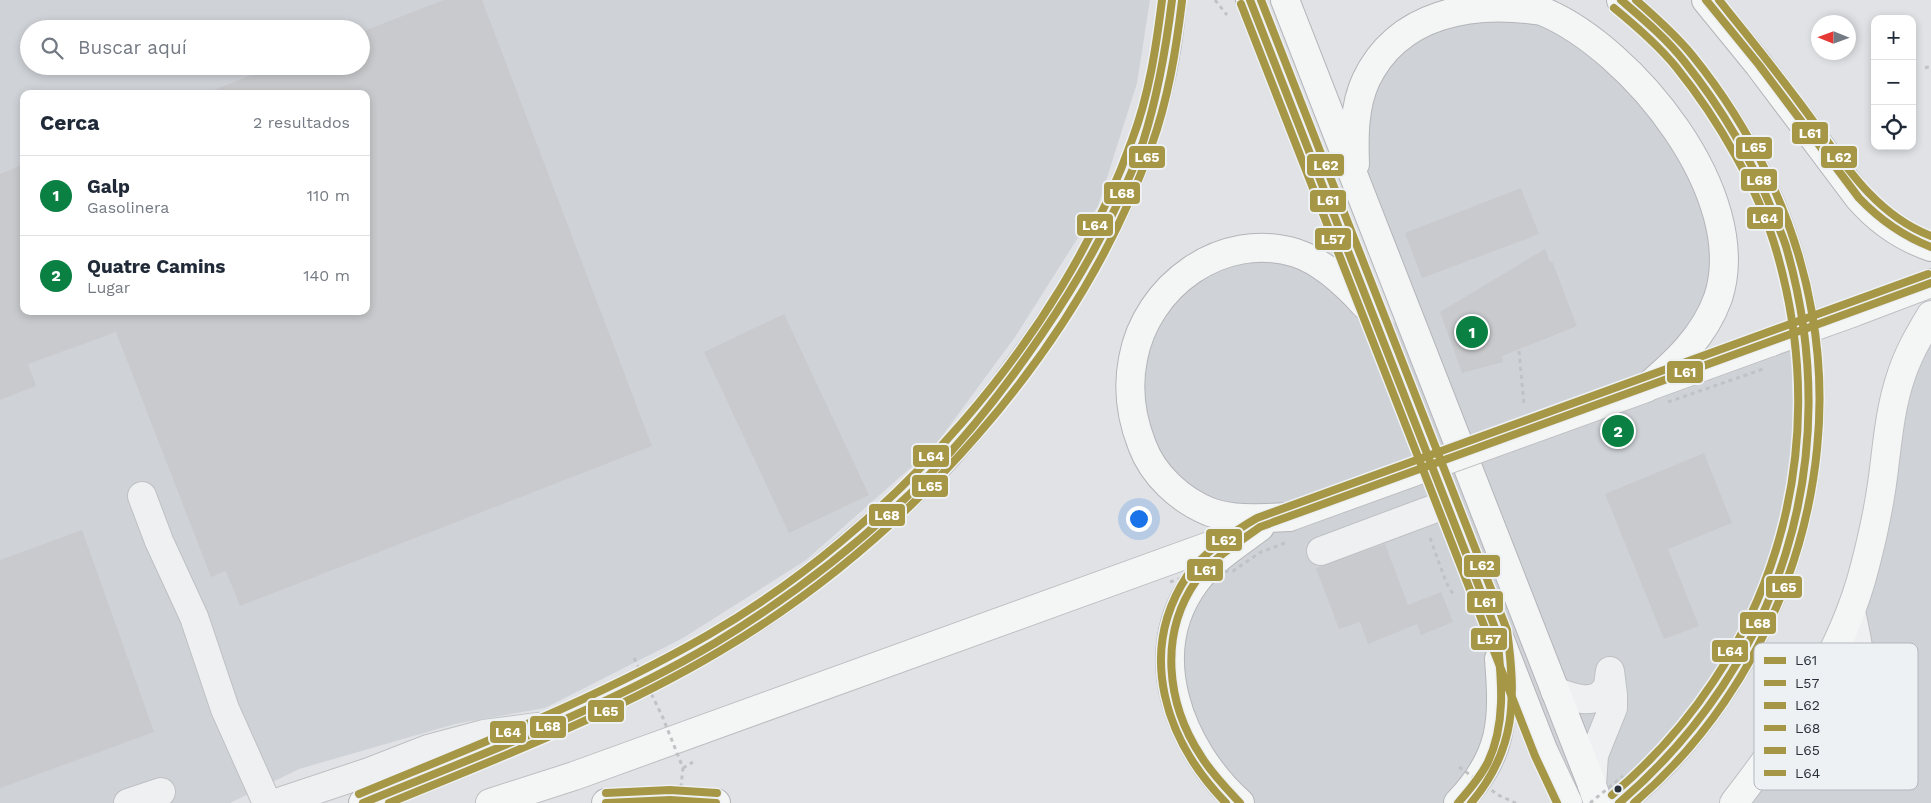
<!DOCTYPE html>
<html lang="es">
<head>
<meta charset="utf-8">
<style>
	:root { --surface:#fff; --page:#f2f2f3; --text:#1f2937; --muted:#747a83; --line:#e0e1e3; --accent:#0b8043 }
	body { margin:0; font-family:"Work Sans",sans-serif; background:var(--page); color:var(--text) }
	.controls { position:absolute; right:15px; top:15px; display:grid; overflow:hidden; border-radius:10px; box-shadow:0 2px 8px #0003 }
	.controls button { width:45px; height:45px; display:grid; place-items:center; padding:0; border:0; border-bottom:1px solid var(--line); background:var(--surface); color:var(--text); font:25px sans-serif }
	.compass { position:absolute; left:1811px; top:15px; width:45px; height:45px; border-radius:50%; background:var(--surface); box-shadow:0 2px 8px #0003; rotate:271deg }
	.you { position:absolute; left:1138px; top:518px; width:18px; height:18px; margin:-12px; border:4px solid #fff; border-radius:50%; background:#1a73e8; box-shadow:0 0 0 8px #1a73e833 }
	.badge { display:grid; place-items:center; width:32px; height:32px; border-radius:50%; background:var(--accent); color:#fff; font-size:16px; font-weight:700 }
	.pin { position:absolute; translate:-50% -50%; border:2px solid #fff; box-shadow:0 1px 5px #0006 }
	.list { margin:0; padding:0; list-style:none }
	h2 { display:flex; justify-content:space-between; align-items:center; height:65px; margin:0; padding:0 20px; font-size:21px }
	h2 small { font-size:16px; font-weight:400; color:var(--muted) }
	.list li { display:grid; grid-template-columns:32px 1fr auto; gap:15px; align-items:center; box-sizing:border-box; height:80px; padding:0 20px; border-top:1px solid var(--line) }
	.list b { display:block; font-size:19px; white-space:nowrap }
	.list p { margin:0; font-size:16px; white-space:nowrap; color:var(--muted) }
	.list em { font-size:16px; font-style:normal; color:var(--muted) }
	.icon { flex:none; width:28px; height:28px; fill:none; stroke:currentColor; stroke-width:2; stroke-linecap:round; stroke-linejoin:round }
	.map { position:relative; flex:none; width:1931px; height:803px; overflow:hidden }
	.search { position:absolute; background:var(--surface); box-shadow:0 2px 8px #0003; left:20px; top:20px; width:350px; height:55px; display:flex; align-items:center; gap:12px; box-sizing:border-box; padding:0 18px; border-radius:28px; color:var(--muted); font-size:19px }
	.panel { position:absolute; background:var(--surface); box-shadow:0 2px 8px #0003; left:20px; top:90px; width:350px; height:225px; border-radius:10px }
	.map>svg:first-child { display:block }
</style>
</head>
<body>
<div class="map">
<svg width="1931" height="803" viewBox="0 0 1931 803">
	<rect width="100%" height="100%" fill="#e0e2e5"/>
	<g fill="#cfd2d7" fill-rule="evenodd">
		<path d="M0 0H1150L1137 83 1098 206 1015 337 934 447 806 560 683 638 545 708 455 724 299 769 230 803H0ZM29 29H361V66H29ZM24 94H366V311H24Z"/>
		<path d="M1421 17 1563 20 1688 148 1723 276 1673 365 1803 331 1810 376 1763 617 1619 803H1561L1544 752 1502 691 1458 803H1240L1197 752 1175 624 1260 527 1175 491 1130 382 1171 287 1276 248 1373 313 1415 332 1355 178 1357 109Z"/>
		<path d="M1931 315V803H1734L1794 721 1874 527Z"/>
	</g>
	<g fill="#c9cacd">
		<path d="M444 0H482L652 446 240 606 226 571 211 577 116 332 28 364 36 386 0 400V174L24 164V311H366V94L207 93 273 66H361V32Z"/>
		<path d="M1521 188 1539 234 1422 278 1405 233Z"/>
		<path d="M1545 249 1550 262 1552 261 1577 326 1502 356 1503 362 1462 373 1440 312Z"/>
		<path d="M784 314 869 495 789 533 704 352Z"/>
		<path d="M1704 453 1732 523 1668 549 1699 626 1664 639 1605 494Z"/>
		<path d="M82 530 154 732 0 788V560Z"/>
		<path d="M1385 544 1408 605 1441 592 1453 622 1421 635 1417 624 1368 644 1360 622 1339 629 1316 568Z"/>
	</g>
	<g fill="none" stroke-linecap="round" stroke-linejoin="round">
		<g stroke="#bec0c3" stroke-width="30">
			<g id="minor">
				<path d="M142 496 159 541 194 617 225 709 267 803"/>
				<path d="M1321 551 1447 504"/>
				<path d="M1555 691C1570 697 1597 708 1607 687 1609 683 1609 676 1610 671L1613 695V708L1594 755 1592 785"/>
				<path d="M1765 762C1779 759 1794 758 1807 754 1815 752 1825 747 1831 742 1837 739 1843 735 1847 731 1873 699 1858 646 1851 611"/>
				<path d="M128 803 161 792"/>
				<path d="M276 803 369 772 428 749 484 734 537 727"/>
			</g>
		</g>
		<g stroke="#bdbfc2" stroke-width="30">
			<g id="major">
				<path d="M1852 313 1931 283"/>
				<path d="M1647 387 1771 342"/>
				<path d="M1544 752 1568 803"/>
				<path d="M1592 785 1598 803"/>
				<path d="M490 803 574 776 1248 532"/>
				<path d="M1734 803C1789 732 1843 654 1865 566 1872 539 1878 512 1882 484 1887 449 1889 411 1901 376 1908 354 1919 335 1931 315"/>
			</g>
		</g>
		<g stroke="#b3b5b9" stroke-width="30">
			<g id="highway">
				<path d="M1250 0 1544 752"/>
				<path d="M1285 0 1592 785"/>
				<path d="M1706 0 1759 65 1859 198C1879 221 1902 237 1931 247"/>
				<path d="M1355 164C1354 136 1354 106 1366 80 1398 13 1472 0 1542 11 1632 48 1752 195 1718 298 1704 337 1676 362 1646 388"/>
				<path d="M1289 517C1263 518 1235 521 1210 512 1180 500 1153 475 1142 445 1131 417 1127 389 1133 359 1146 286 1222 230 1296 253 1323 262 1346 284 1365 305"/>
				<path d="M363 803C498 747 639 695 761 614 807 583 849 548 889 512 902 500 916 488 929 475 965 437 998 396 1028 354 1104 249 1163 131 1172 0"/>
				<path d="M606 803 670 800 716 803"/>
				<path d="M1240 803C1180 749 1142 653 1196 581 1213 559 1237 544 1260 527"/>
				<path d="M1458 803C1503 756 1504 721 1499 659"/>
				<path d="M1619 803C1686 750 1741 672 1772 593 1845 407 1810 215 1684 61 1665 39 1643 19 1621 0"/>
			</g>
		</g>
		<g stroke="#c0c3c5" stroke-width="3" stroke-dasharray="4 4" stroke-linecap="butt">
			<path d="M1215 0 1227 15"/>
			<path d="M1925 68 1931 66"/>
			<path d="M1519 351 1524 404"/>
			<path d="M1430 538 1446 582 1453 594"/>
			<path d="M683 768 693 762"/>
			<path d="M1498 795 1516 803"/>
		</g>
		<use href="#minor" stroke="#eff0f2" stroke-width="28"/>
		<use href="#major" stroke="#f4f5f5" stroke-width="28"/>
		<use href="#highway" stroke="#f4f5f5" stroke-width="28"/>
		<g stroke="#bdbfc2" stroke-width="30" stroke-linecap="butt">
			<g id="major-bridge">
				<path d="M1771 342 1852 313"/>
				<path d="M1289 517 1646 388"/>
			</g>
		</g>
		<g stroke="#c0c3c5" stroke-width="3" stroke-dasharray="4 4" stroke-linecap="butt">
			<path d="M1668 402 1766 368"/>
			<path d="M1170 582 1196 573 1233 571 1261 552 1285 543"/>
			<path d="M634 658 663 718 683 768 679 803"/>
			<path d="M1459 767 1497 794"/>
			<path d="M1590 803 1623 776"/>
		</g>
		<use href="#major-bridge" stroke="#f4f5f5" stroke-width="28"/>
		<g stroke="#eef1f4" stroke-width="11">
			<g id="bus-1">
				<path d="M1250 0 1497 633C1501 676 1507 722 1488 762 1480 778 1469 790 1458 803"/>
				<path d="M1706 0 1759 65 1859 198C1880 220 1903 236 1931 247"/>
				<path d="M1240 803C1226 788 1212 774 1201 756 1166 703 1159 634 1196 581 1212 558 1238 543 1260 527L1931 283"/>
			</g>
		</g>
		<g stroke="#eef1f4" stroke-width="11">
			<path id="bus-2" d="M1241 4 1535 756 1557 803"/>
		</g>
		<g stroke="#eef1f4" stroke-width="11">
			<g id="bus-3">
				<path d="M1261 0 1507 630C1516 697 1517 749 1471 803"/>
				<path d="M1719 0C1746 34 1773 67 1799 102 1837 152 1870 213 1931 236"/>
				<path d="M1226 803C1166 741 1136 654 1187 576 1202 554 1234 531 1257 518L1928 274"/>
			</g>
		</g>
		<g stroke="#eef1f4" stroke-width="11">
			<g id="bus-4">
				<path d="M363 803C482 754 604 709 715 643 791 597 866 539 929 475 971 432 1008 384 1042 334 1083 274 1119 210 1143 142 1158 95 1166 48 1172 0"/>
				<path d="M606 803 670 800 716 803"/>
				<path d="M1619 803C1782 663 1846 457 1787 250 1784 238 1778 227 1774 215 1752 160 1721 107 1684 61 1666 38 1643 19 1621 0"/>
			</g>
		</g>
		<g stroke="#eef1f4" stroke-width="11">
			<g id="bus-5">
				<path d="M389 803C501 757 616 713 720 651 907 540 1077 353 1151 147 1168 100 1176 51 1182 1"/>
				<path d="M1634 803C1772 685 1844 492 1812 313 1796 219 1752 129 1692 55 1675 34 1655 17 1636 0"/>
			</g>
		</g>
		<g stroke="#eef1f4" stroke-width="11">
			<g id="bus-6">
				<path d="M606 793 670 790 717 793"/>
				<path d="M359 794C477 745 597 699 708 635 890 530 1061 340 1132 140 1149 95 1156 48 1162 0"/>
				<path d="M1612 795C1772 659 1835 455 1777 253 1759 189 1718 119 1676 67 1658 45 1636 26 1614 8"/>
			</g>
		</g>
		<use href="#bus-1" stroke="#a69747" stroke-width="8"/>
		<use href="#bus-2" stroke="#a69747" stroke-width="8"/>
		<use href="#bus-3" stroke="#a69747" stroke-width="8"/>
		<use href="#bus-4" stroke="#a69747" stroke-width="8"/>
		<use href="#bus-5" stroke="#a69747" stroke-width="8"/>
		<use href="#bus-6" stroke="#a69747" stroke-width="8"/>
	</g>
	<circle fill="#2a313b" stroke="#eef1f4" stroke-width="2" cx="1618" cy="789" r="4.5"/>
	<rect x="1754" y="643" width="164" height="147" rx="8" fill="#eef1f4" stroke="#b3b7bc" stroke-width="1"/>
	<rect x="1764" y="657" width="22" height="7" fill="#a69747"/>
	<rect x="1764" y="680" width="22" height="6" fill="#a69747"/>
	<rect x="1764" y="702" width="22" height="7" fill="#a69747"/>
	<rect x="1764" y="725" width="22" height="6" fill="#a69747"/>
	<rect x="1764" y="747" width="22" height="7" fill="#a69747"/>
	<rect x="1764" y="770" width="22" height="6" fill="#a69747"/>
	<g font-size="14" fill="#2a313b">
		<text x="1795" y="665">L61</text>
		<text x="1795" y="688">L57</text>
		<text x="1795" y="710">L62</text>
		<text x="1795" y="733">L68</text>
		<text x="1795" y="755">L65</text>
		<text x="1795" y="778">L64</text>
	</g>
	<g stroke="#eef1f4" stroke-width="2">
		<rect x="1791" y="121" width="38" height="24" rx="5" fill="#a69747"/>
		<rect x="1735" y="136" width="38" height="24" rx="5" fill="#a69747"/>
		<rect x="1820" y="145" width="38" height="24" rx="5" fill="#a69747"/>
		<rect x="1128" y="145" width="38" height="24" rx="5" fill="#a69747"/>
		<rect x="1306" y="153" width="39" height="24" rx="5" fill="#a69747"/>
		<rect x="1740" y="168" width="38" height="24" rx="5" fill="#a69747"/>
		<rect x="1103" y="181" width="38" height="24" rx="5" fill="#a69747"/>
		<rect x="1309" y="189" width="38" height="24" rx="5" fill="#a69747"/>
		<rect x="1746" y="206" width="38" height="24" rx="5" fill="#a69747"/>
		<rect x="1076" y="213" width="38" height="24" rx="5" fill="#a69747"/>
		<rect x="1314" y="227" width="38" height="24" rx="5" fill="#a69747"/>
		<rect x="1666" y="360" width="38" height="24" rx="5" fill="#a69747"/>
		<rect x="912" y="444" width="38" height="24" rx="5" fill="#a69747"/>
		<rect x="911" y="474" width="38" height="24" rx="5" fill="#a69747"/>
		<rect x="868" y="503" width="38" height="24" rx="5" fill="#a69747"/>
		<rect x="1205" y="528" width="38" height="24" rx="5" fill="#a69747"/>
		<rect x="1463" y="554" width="38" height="24" rx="5" fill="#a69747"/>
		<rect x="1186" y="558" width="38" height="24" rx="5" fill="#a69747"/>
		<rect x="1765" y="575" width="38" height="24" rx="5" fill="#a69747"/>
		<rect x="1466" y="590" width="38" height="24" rx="5" fill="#a69747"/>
		<rect x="1739" y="611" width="38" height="24" rx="5" fill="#a69747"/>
		<rect x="1470" y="627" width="38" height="24" rx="5" fill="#a69747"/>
		<rect x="1711" y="639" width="38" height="24" rx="5" fill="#a69747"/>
		<rect x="587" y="699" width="38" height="24" rx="5" fill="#a69747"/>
		<rect x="529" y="715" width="38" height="24" rx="5" fill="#a69747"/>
		<rect x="489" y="720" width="38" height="24" rx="5" fill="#a69747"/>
	</g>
	<g font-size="14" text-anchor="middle" font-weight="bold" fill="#fff">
		<text x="1810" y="138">L61</text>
		<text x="1754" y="152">L65</text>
		<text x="1839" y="162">L62</text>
		<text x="1147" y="162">L65</text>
		<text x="1326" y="170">L62</text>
		<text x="1759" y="185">L68</text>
		<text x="1122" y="198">L68</text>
		<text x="1328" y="205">L61</text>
		<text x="1765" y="223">L64</text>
		<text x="1095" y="230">L64</text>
		<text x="1333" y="244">L57</text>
		<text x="1685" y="377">L61</text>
		<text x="931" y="461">L64</text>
		<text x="930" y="491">L65</text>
		<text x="887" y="520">L68</text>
		<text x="1224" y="545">L62</text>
		<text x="1482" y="570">L62</text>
		<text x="1205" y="575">L61</text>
		<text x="1784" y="592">L65</text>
		<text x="1485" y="607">L61</text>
		<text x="1758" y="628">L68</text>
		<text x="1489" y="644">L57</text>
		<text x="1730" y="656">L64</text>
		<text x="606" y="716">L65</text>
		<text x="548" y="731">L68</text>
		<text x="508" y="737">L64</text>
	</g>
</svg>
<div class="controls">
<button>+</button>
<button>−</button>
<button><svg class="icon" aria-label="locate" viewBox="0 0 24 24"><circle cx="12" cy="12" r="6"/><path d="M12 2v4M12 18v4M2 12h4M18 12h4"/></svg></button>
</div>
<svg class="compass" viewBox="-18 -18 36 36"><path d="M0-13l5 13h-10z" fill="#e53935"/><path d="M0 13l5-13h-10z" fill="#747a83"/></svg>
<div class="you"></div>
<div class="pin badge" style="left:1472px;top:332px">1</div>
<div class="pin badge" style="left:1618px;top:431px">2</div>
<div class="search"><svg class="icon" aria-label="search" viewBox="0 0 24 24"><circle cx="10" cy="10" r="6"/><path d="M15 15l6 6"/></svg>Buscar aquí</div>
<section class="panel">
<h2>Cerca<small>2 resultados</small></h2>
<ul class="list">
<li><span class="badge">1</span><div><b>Galp</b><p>Gasolinera</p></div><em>110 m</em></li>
<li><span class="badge">2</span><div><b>Quatre Camins</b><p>Lugar</p></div><em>140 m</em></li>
</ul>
</section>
</div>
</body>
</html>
